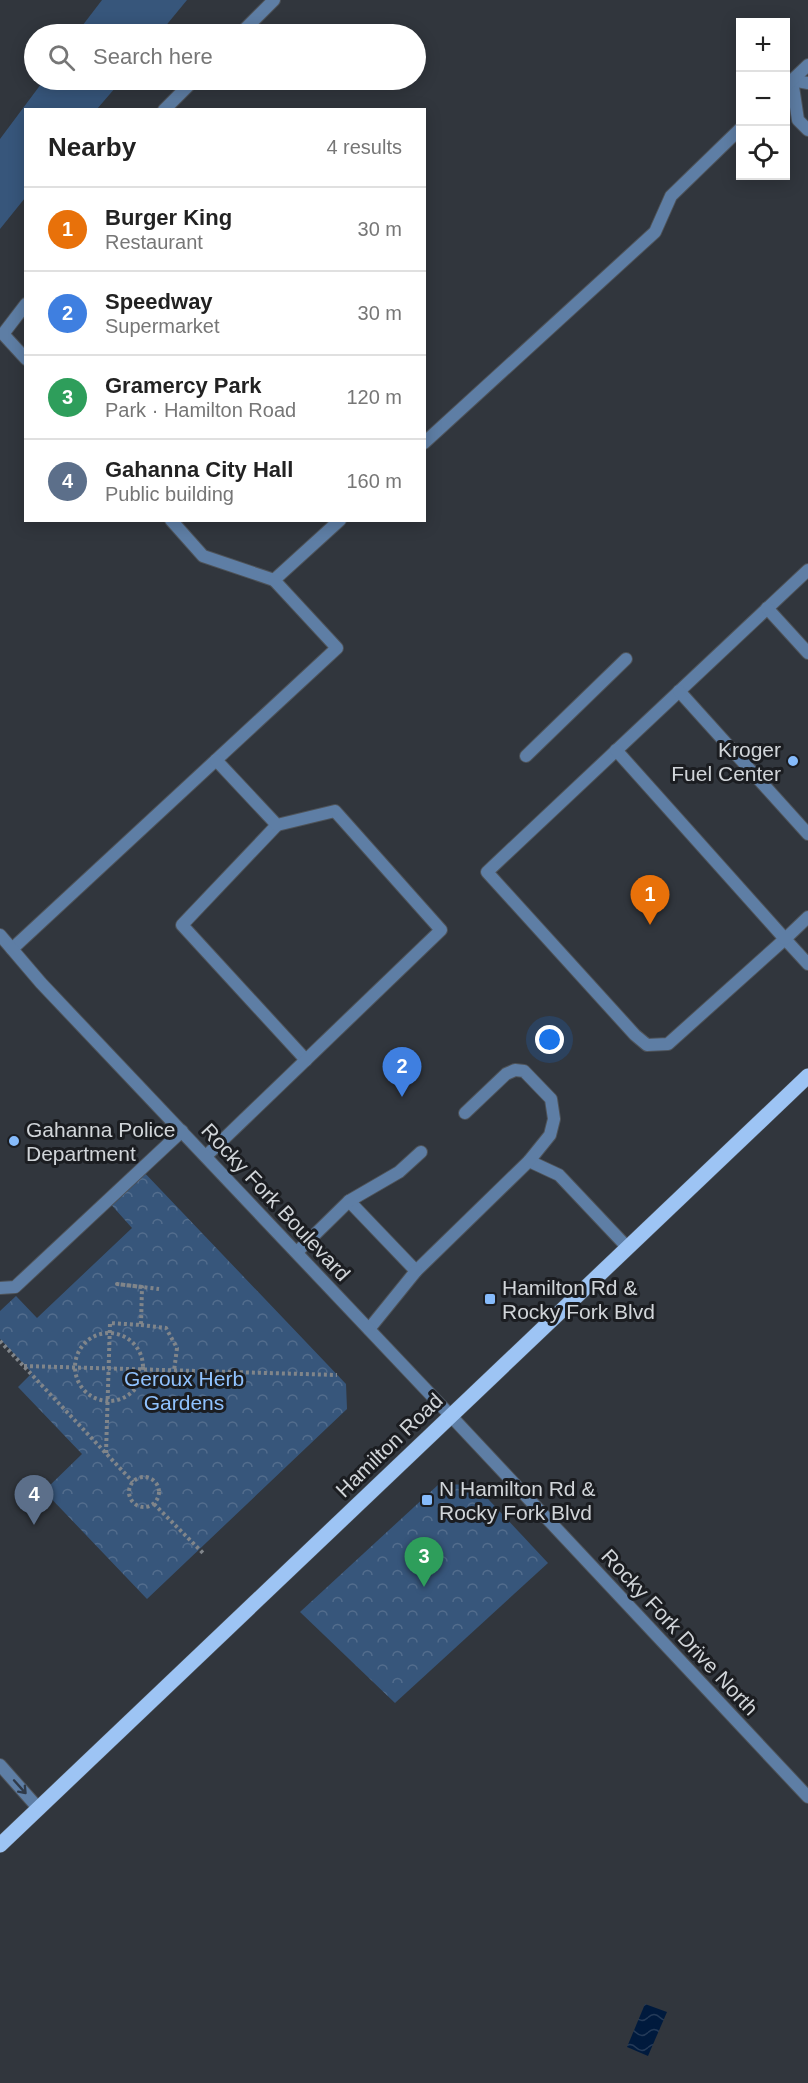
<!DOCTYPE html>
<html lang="en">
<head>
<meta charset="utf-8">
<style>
	:root { --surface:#fff; --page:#f2f2f2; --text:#222; --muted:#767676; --line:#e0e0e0; --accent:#7c3aed }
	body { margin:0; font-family:Helvetica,sans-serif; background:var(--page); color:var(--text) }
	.controls { position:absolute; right:18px; top:18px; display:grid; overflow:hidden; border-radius:0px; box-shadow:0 3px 15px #0003 }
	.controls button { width:54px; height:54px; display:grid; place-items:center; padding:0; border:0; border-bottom:2px solid var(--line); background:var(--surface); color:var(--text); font:30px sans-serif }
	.you { position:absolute; left:550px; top:1040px; width:21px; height:21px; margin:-15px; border:4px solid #fff; border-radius:50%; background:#1a73e8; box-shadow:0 0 0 9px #1a73e833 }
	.badge { display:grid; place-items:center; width:39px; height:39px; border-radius:50%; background:var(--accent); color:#fff; font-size:20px; font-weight:700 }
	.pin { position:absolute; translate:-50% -50px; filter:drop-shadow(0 2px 3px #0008) }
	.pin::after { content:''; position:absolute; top:32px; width:21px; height:18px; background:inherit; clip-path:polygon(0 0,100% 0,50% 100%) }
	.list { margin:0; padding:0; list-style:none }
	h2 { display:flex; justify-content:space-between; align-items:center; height:78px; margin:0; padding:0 24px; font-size:26px }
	h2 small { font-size:20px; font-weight:400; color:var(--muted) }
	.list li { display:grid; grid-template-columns:39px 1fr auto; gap:18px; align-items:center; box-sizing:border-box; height:84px; padding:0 24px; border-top:2px solid var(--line) }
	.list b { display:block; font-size:22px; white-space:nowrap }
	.list p { margin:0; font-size:20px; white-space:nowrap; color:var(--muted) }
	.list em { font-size:20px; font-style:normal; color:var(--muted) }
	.icon { flex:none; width:33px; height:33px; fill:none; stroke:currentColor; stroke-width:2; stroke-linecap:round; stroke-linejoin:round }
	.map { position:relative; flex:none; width:808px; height:2083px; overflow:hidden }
	.search { position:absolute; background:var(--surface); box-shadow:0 3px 15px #0003; left:24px; top:24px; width:402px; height:66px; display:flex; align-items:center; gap:15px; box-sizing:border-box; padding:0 21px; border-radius:33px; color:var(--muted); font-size:22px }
	.panel { position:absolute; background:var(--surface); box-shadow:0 3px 15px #0003; left:24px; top:108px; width:402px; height:414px; border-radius:0px }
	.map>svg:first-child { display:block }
</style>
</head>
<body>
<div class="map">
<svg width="808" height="2083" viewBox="0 0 808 2083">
	<defs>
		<pattern id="park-crowns" width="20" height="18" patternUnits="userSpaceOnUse" patternTransform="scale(1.5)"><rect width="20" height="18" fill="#37567b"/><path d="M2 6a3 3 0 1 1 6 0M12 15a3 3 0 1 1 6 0" fill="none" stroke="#536d8d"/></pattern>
		<pattern id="water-waves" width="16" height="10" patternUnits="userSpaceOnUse" patternTransform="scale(1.5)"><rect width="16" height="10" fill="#001a3d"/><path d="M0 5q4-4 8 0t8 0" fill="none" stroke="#243a58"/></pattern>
	</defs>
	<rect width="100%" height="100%" fill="#31363d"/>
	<g fill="#37567b">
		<path d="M102 0H187L159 34H76Z"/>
		<path d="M44 80H122L97 109 26 110 25 198 0 229V139Z"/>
	</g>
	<g fill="url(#park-crowns)">
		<path d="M140 1168 346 1384 347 1409 147 1599 44 1491 82 1454 18 1387 32 1373 0 1339V1311L16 1296 37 1318 132 1228 107 1200Z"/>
		<path d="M439 1484 475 1485 548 1563 395 1703 300 1612Z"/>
	</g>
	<path fill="url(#water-waves)" d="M645 2004 667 2012 648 2056 627 2047Z"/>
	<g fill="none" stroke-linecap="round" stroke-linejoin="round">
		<g stroke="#4e5359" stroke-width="14">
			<g id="service">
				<path d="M240 34 274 0"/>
				<path d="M792 80 798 120 808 130"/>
				<path d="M792 80 808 83"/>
				<path d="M787 85 808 65"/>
				<path d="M164 110 194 80"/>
				<path d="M26 304 3 334 26 359"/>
				<path d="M424 443 655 232 671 196 740 129"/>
				<path d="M171 520 203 556 274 580"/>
				<path d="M808 570 487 872 635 1035 647 1045 668 1044 785 939 808 964"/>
				<path d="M767 608 808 653"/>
				<path d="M679 691 808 834"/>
				<path d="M616 750 785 939 808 917"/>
				<path d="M526 756 626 659"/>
				<path d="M277 825 182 925 306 1060"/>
				<path d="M12 949 337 648 274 580 340 520"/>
				<path d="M206 1156 441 930 335 811 277 825 216 760"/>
				<path d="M529 1161 559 1175 627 1247"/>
				<path d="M349 1201 416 1271 529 1161 550 1135 554 1119 551 1099 524 1071 515 1070 506 1074 465 1113"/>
				<path d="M297 1252 349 1201 399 1172 421 1152"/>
				<path d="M0 1288 15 1287 182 1131"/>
				<path d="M369 1329 416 1271"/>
				<path d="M0 1765 39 1809"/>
			</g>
		</g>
		<g stroke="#4e5359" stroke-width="14">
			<path id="minor" d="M0 935 41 983 450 1415 808 1797"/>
		</g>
		<g stroke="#4e5359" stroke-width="16">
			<path id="primary" d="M0 1845 808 1076"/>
		</g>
		<g stroke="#80858a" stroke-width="4" stroke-dasharray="3 3" stroke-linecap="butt">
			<path d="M141 1325 166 1328 177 1348 174 1371"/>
			<circle cx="109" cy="1367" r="34"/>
			<path d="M0 1341 133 1482"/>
			<path d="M24 1366 337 1375"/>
			<path d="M106 1453 110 1323 141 1325 142 1287 117 1284 159 1289"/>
			<circle cx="144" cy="1492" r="15"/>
			<path d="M154 1504 204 1554"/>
		</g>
		<use href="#service" stroke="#5e7ea5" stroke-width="12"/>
		<use href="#minor" stroke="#5e7ea5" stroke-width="12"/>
		<use href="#primary" stroke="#9dc4f4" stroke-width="15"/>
	</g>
	<defs><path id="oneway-shaft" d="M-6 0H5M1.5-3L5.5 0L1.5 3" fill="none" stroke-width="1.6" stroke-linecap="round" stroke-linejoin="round" transform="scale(1.5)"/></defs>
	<use stroke="#2f3a49" href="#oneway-shaft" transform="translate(20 1787) rotate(48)"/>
	<g fill="#86bbfb" stroke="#1b1d21" stroke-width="2">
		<circle cx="793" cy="761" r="6"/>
		<circle cx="14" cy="1141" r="6"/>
		<rect x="484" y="1293" width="12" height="12" rx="3"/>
		<rect x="421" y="1494" width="12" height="12" rx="3"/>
	</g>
	<g text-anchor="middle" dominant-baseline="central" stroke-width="6" stroke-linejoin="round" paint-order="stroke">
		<g font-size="21" fill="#d1d5d9" stroke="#1b1d21" text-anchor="start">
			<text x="781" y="749" text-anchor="end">Kroger<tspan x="781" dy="24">Fuel Center</tspan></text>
			<text x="26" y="1129">Gahanna Police<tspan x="26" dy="24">Department</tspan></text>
			<text x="502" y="1287">Hamilton Rd &amp;<tspan x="502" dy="24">Rocky Fork Blvd</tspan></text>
			<text x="439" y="1488">N Hamilton Rd &amp;<tspan x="439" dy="24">Rocky Fork Blvd</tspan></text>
		</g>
		<g font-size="21" fill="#d1d5d9" stroke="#1b1d21">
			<text transform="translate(276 1202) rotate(47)">Rocky Fork Boulevard</text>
			<text transform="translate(389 1445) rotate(-44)">Hamilton Road</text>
			<text transform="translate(680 1632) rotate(47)">Rocky Fork Drive North</text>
		</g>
		<g font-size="21" fill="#90c2fe" stroke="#1b1d21">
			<text x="184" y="1378">Geroux Herb<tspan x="184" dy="24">Gardens</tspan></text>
		</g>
	</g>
</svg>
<div class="controls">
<button>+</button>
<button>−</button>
<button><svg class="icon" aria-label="locate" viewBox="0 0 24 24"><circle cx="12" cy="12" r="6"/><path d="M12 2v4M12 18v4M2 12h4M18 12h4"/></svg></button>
</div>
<div class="you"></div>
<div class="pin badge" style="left:650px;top:925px;background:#e8710a">1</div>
<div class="pin badge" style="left:402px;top:1097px;background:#3f7fe0">2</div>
<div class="pin badge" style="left:424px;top:1587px;background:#2e9e5b">3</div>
<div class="pin badge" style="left:34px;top:1525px;background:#5c6f8a">4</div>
<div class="search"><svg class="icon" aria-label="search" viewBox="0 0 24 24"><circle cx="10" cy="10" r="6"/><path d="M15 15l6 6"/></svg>Search here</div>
<section class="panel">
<h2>Nearby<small>4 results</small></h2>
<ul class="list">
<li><span class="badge" style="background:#e8710a">1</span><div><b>Burger King</b><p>Restaurant</p></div><em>30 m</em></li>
<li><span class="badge" style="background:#3f7fe0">2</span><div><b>Speedway</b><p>Supermarket</p></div><em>30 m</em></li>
<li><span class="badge" style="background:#2e9e5b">3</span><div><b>Gramercy Park</b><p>Park · Hamilton Road</p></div><em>120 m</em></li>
<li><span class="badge" style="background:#5c6f8a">4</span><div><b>Gahanna City Hall</b><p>Public building</p></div><em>160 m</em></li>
</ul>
</section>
</div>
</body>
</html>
